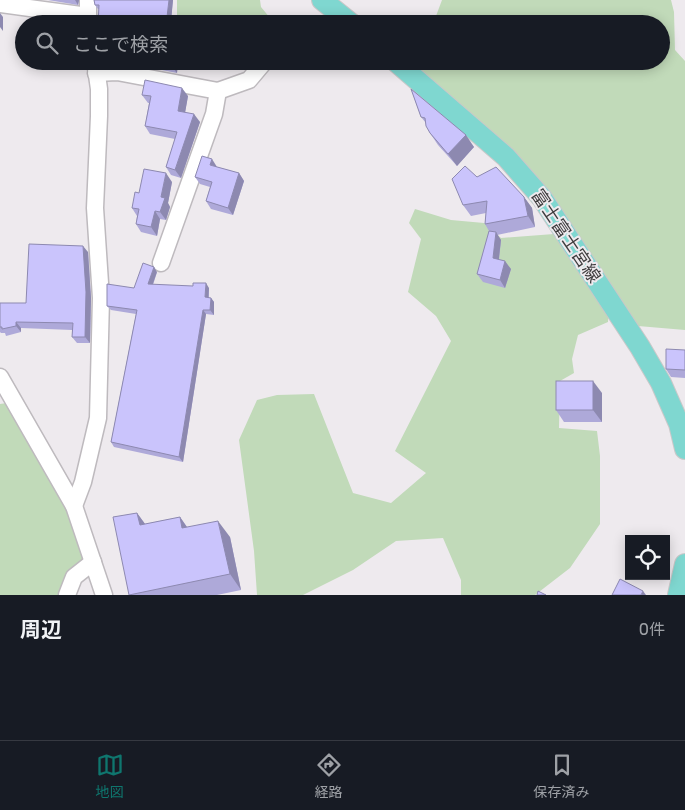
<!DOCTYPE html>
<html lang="ja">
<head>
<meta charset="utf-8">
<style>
	:root { --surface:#171b24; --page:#20242c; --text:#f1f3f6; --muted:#9ea1a6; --line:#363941; --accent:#0f766e }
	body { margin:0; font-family:Rubik,"Noto Sans JP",sans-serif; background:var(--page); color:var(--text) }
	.controls { position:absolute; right:15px; bottom:15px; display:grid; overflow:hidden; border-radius:0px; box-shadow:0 2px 12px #0003 }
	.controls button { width:45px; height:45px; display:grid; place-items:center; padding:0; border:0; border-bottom:1px solid var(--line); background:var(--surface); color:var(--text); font:25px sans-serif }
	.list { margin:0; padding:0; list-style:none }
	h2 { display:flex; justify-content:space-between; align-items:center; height:65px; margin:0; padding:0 20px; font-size:21px }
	h2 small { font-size:16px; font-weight:400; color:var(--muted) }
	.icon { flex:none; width:28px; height:28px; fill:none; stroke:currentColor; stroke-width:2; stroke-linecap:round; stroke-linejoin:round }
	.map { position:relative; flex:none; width:685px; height:595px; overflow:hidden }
	.search { position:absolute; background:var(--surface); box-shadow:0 2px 12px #0003; left:15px; right:15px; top:15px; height:55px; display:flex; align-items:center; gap:12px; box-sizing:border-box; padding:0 18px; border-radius:28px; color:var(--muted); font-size:19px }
	.sheet { height:145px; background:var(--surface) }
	nav { display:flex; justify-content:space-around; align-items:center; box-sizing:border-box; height:70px; border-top:1px solid var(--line); background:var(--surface); font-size:14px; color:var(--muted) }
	nav a { display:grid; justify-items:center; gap:2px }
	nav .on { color:var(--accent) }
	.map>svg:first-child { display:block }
</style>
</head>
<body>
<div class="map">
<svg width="685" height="595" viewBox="0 0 685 595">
	<rect width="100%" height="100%" fill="#eeeaee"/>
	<g fill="#c1dab9">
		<path d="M177 0H260L261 7 275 24H219L218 23 177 15Z"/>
		<path d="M442 0H671L674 12 675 50 685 61V330L638 326 417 65 418 61H661V24H433Z"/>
		<path d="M415 209 451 220 484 223 501 238 554 234 609 299 608 322 578 335 572 359 574 373 560 381 559 428 597 431 600 456V524L570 568 535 595H461V580L443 538 396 541 353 570 303 595H257L254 551 239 440 257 400 277 395 314 394 353 493 391 503 426 473 395 451 451 341 436 316 408 292 421 239 409 223Z"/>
		<path d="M7 403 73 510 85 561 61 595H0V404Z"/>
	</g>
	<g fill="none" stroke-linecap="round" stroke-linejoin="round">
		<g stroke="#bebabe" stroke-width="19">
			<g id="minor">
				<path d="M0 4 88 16 89 24"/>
				<path d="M88 16V0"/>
				<path d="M96 73 117 72 218 91 249 80 265 61"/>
				<path d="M161 263 214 114 218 91"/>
				<path d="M0 377 74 506 104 595"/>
				<path d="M74 506 83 482 98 418 101 298 95 208 99 116V89L95 61"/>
				<path d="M67 595 74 577 93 562"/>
			</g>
		</g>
		<g stroke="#c9c8c9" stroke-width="22">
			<g id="major">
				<path d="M322 0 352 24"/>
				<path d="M395 61 506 157 542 198 640 347 661 383 679 424 685 449"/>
				<path d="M678 595 685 564"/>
			</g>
		</g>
		<use href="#minor" stroke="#fff" stroke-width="16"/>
		<use href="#major" stroke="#7fd7d0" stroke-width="20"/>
	</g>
	<g fill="#aea9d9">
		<path d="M48 0H79L78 5Z"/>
		<path d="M94 0H173L171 18 206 21 208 24H98L99 9H98L95 5Z"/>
		<path d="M129 61H178L177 73 131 64Z"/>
		<path d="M411 89 474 147 457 166 438 145 430 133 426 123 421 117Z"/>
		<path d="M142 95 188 96 185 112 200 122 181 178 171 175 166 167 175 139 150 134 145 126 149 103H148Z"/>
		<path d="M217 167 239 173 244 181 233 215 211 209 206 201 210 187 200 184 195 177Z"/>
		<path d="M477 177 524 197 532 208 535 227 497 235 501 240 499 260 511 269 505 288 483 282 477 274 489 231 485 224 486 213 471 216 463 205Z"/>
		<path d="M172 182 168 203 170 207 166 220 160 219 157 236 141 232 136 224 137 216 132 208 139 193Z"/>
		<path d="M88 252 91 298 90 343H77L72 337V330L21 328V332L6 336 5 333H1L0 332V303H26Z"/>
		<path d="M157 272 153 285 209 288V298H211L214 302V315L206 314 183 462 114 447 111 442 136 314 111 310 107 306Z"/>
		<path d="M685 350V378L671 377 666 369Z"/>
		<path d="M602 393V422H564L556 410Z"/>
		<path d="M137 513 145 524 180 517 187 527 230 537 241 590 217 595H129Z"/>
	</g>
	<g fill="#8d89b0">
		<path d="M75 0H79L78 5Z"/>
		<path d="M169 0H173L171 22 167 17Z"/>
		<path d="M0 13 3 17V31L0 27Z"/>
		<path d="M174 61H178L177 73 173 68Z"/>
		<path d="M182 88 188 96 184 119 178 111Z"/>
		<path d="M194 114 200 122 181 178 175 170Z"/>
		<path d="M466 135 474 147 457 166 448 154Z"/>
		<path d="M212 159 217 167 210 165Z"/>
		<path d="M166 173 172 182 168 203 170 207 166 220 160 212 161 197Z"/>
		<path d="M239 173 244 181 233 215 228 208Z"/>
		<path d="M524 197 532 208 535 227 528 216Z"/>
		<path d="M155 211 160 219 157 236 151 227Z"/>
		<path d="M496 232 501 240 498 266 493 258Z"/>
		<path d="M83 246 88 252 91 298 90 343 85 337Z"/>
		<path d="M505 261 511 269 505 288 500 280Z"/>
		<path d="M154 267 157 272 151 289 148 284Z"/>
		<path d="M206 283 209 288 208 302 205 297Z"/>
		<path d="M211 298 214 302V315L210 310Z"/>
		<path d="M203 310 206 314 183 462 179 457Z"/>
		<path d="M16 322 21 328V332L16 326Z"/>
		<path d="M593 381 602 393V422L593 410Z"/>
		<path d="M137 513 148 528 140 525Z"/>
		<path d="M180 517 191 533 182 528Z"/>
		<path d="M218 521 230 537 241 590 230 574Z"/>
		<path d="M643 591 646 595H641Z"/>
	</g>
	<g fill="#cac4fc" stroke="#8d89b0">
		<path d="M94 0H169L167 17 206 21V24H98L99 5H95Z"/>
		<path d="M136 61H174L173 68Z"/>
		<path d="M145 80 182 88 178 111 194 114 175 170 166 167 177 132 145 126 151 96 142 95Z"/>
		<path d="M411 89 466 135 448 154 430 133 426 126 425 118 421 117Z"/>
		<path d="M202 156 212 159 210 165 239 173 228 208 206 201 212 182 195 177Z"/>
		<path d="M465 166 477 177 496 167 524 197 528 216 485 224 487 201 463 205 452 179Z"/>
		<path d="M144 169 166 173 161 197 165 198 160 212 155 211 151 227 136 224 139 209 132 208 135 192 139 193Z"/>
		<path d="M489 231 496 232 493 258 505 261 500 280 477 274Z"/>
		<path d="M29 244 83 246 86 292 85 337H72L73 323 16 322V326L2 329V327H0V303H26Z"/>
		<path d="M143 263 154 267 148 284 193 286V283H206L205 297 211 298 210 310H203L179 457 111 442 137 310 107 306V284L134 288Z"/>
		<path d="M666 349 685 350V370L666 369Z"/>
		<rect x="556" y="381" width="37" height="29"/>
		<path d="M137 513 140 525 180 517 182 528 218 521 230 574 129 595 113 517Z"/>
		<path d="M620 579 643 591 641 595H612Z"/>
		<path d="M538 591 546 595H537Z"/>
	</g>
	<g text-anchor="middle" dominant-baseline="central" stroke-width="4" stroke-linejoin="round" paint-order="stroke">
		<g font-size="18" fill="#3e3c3e" stroke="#eeeaee">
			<text transform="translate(566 236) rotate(56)">富士富士宮線</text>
		</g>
	</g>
</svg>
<div class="controls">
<button><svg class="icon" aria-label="locate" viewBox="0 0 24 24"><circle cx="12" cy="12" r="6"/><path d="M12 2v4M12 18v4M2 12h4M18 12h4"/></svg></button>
</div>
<div class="search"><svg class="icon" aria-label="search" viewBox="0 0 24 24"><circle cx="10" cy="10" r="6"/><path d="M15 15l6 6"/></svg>ここで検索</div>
</div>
<section class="sheet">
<h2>周辺<small>0件</small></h2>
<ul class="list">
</ul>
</section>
<nav>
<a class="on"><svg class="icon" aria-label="map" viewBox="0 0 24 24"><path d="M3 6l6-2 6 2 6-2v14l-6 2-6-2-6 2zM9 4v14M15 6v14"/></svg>地図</a>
<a><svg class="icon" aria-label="directions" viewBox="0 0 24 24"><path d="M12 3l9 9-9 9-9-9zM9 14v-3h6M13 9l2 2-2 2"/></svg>経路</a>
<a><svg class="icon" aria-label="saved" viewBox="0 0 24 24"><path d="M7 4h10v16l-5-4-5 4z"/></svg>保存済み</a>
</nav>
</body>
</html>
